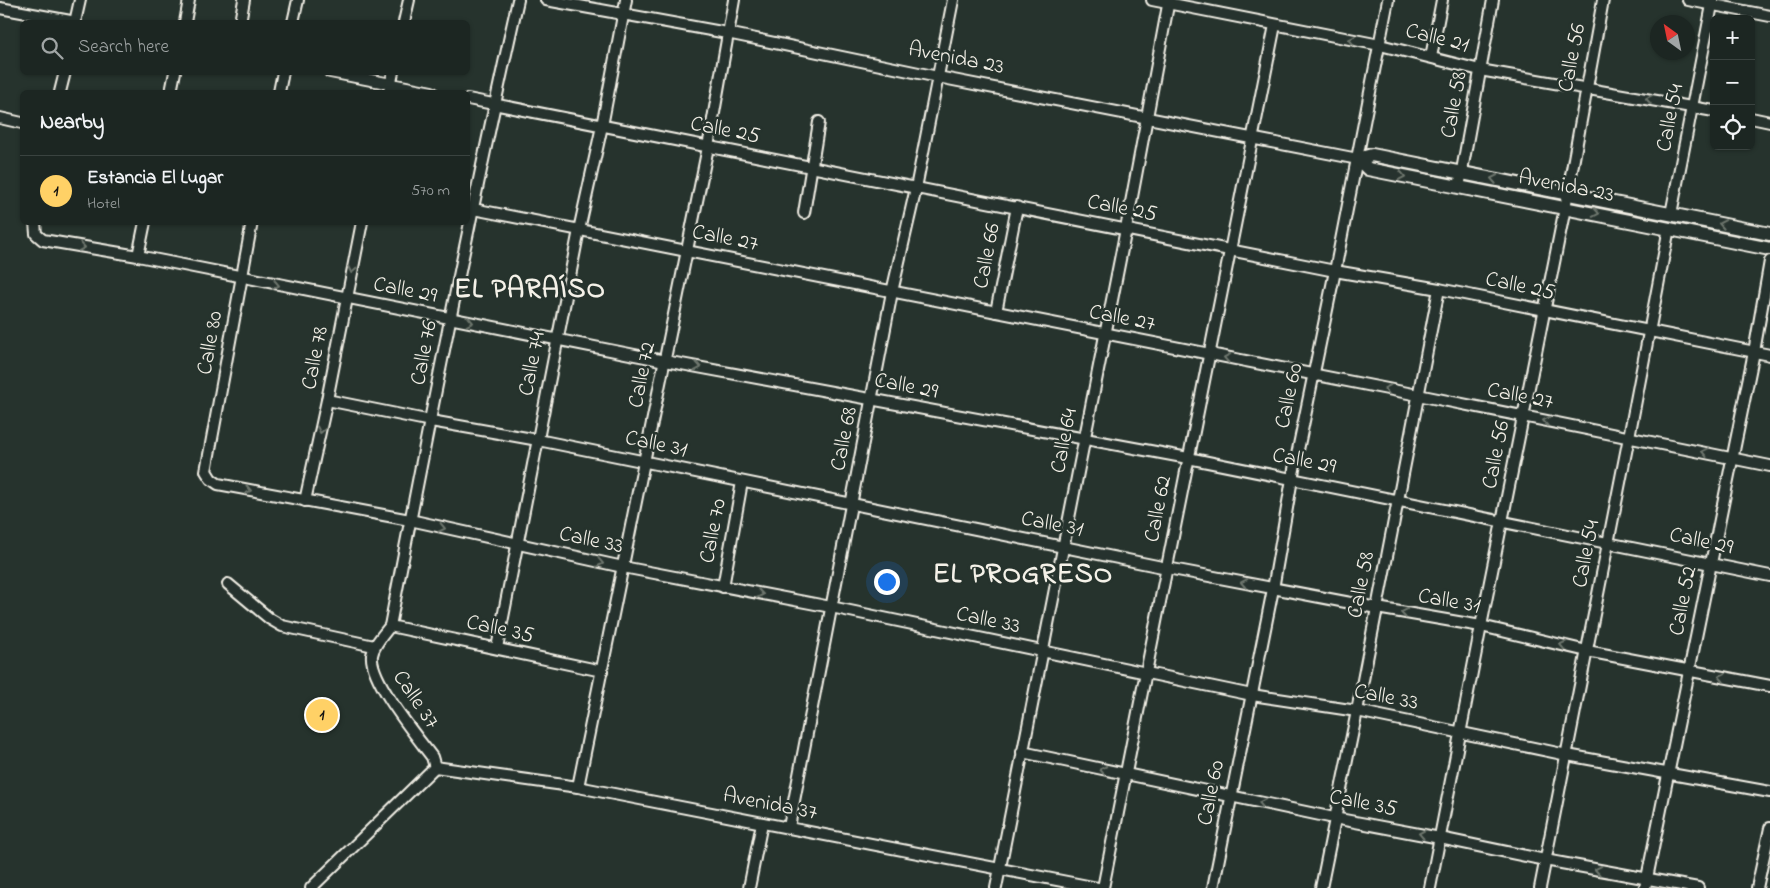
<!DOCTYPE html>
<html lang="en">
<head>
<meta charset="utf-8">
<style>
	:root { --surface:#1c2622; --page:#29322f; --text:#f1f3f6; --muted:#a0a5a5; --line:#3a4340; --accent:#ffd166 }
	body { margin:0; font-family:"Indie Flower",sans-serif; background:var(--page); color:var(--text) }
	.controls { position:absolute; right:15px; top:15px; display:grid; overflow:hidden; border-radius:8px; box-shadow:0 1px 4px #0004 }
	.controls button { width:45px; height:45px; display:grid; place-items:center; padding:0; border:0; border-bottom:1px solid var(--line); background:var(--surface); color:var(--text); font:25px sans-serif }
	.compass { position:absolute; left:1650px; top:15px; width:45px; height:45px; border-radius:50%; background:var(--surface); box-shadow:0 1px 4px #0004; rotate:327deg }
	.you { position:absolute; left:886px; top:581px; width:18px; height:18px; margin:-12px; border:4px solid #fff; border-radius:50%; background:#1a73e8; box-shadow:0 0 0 8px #1a73e833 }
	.badge { display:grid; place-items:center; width:32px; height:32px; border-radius:50%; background:var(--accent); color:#111; font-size:16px; font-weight:700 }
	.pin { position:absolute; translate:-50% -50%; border:2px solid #fff; box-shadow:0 1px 5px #0006 }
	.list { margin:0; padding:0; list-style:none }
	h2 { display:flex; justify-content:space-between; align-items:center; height:65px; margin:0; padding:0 20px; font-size:21px }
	h2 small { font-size:16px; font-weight:400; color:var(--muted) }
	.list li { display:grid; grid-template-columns:32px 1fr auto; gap:15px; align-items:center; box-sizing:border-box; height:70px; padding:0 20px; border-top:1px solid var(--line) }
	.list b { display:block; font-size:19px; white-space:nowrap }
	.list p { margin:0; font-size:16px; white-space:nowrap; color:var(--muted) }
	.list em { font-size:16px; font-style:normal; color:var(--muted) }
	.icon { flex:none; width:28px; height:28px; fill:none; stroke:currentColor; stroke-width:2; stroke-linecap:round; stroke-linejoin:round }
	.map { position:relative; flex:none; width:1770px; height:888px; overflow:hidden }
	.search { position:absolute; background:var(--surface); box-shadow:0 1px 4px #0004; left:20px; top:20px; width:450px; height:55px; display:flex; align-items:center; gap:12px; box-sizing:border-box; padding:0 18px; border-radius:8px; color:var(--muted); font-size:19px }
	.panel { position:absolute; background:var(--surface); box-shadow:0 1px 4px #0004; left:20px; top:90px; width:450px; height:135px; border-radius:8px }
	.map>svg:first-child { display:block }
</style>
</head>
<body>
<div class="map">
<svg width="1770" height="888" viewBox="0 0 1770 888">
	<rect width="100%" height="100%" fill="#26332d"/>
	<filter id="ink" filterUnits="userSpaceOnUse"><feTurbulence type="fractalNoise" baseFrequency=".02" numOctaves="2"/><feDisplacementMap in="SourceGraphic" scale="10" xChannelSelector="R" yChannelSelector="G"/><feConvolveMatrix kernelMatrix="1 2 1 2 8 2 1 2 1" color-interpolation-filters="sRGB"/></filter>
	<g filter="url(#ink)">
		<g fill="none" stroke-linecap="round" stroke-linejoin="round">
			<g stroke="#f4f1e8" stroke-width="14">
				<g id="minor">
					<path d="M546 0 727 33 938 77 1358 159"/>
					<path d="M1152 0 1380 45 1480 70 1714 111"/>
					<path d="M1688 0 1770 16"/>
					<path d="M0 8 76 22"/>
					<path d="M75 22 80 0"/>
					<path d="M185 22 189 0"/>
					<path d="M240 22 244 0"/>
					<path d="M293 22 298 0"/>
					<path d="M404 22 409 0"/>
					<path d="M1431 57 1442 0"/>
					<path d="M330 72 432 92"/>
					<path d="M60 92 65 72"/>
					<path d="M171 92 175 72"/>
					<path d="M279 92 283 72"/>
					<path d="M389 92 393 72"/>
					<path d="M468 99 1335 271 1439 289 1770 355"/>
					<path d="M0 118 22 123"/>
					<path d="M1751 118 1770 122"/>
					<path d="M1459 187 1493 0"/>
					<path d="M468 208 1418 395 1770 466"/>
					<path d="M804 213 819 122"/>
					<path d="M1671 214 1713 0"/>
					<path d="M35 222 36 234 43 240 138 256 665 361 1188 458 1770 576"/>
					<path d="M252 222 206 471 211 479 218 484 410 520 623 567 831 607 1252 695 1357 711 1567 755 1770 792"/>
					<path d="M138 256 145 222"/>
					<path d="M996 312 1017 207"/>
					<path d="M327 400 431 421 538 440 1167 568 1377 608 1481 626 1587 651 1770 686"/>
					<path d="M305 501 327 400 362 222"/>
					<path d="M228 584 270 619 282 626 374 646"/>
					<path d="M723 587 742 482"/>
					<path d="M390 626 602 671"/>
					<path d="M497 648 579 230 602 126 626 0"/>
					<path d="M1022 752 1334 818 1440 838 1545 860 1698 888"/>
					<path d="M435 767 432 757C417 737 369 679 372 655 374 644 383 635 390 626 430 417 471 208 518 0"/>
					<path d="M435 767 578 787 1098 888"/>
					<path d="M578 787 708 147 734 0"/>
					<path d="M789 827 892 292 916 188 953 0"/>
					<path d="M311 888 435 767"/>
					<path d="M749 888 762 823"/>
					<path d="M996 888 1126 229 1169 0"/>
					<path d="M1103 888 1275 25"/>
					<path d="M1213 888 1273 589 1292 479 1335 271 1388 0"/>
					<path d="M1321 888 1357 711 1439 289"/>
					<path d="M1430 888 1481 626 1565 208 1603 0"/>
					<path d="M1540 888 1629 437 1669 228"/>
					<path d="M1645 888 1754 352 1770 261"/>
					<path d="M1757 888 1770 828"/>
				</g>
			</g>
			<g stroke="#f4f1e8" stroke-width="16">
				<path id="major" d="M1770 234 1372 155 1358 159 1368 169 1770 249"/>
			</g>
			<use href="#minor" stroke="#26332d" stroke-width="10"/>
			<use href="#major" stroke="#26332d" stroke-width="12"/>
		</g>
		<defs><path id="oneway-chevron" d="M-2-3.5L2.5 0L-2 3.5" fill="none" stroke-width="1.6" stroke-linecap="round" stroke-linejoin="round" transform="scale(1.25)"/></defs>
		<g stroke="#6e766e">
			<use href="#oneway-chevron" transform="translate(1352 40) rotate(-169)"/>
			<use href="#oneway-chevron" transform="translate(1649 99) rotate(-170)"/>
			<use href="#oneway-chevron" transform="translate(1402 176) rotate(11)"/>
			<use href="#oneway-chevron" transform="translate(1494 179) rotate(-169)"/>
			<use href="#oneway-chevron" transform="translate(1596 213) rotate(11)"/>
			<use href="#oneway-chevron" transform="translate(1722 224) rotate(-169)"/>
			<use href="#oneway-chevron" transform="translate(82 247) rotate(10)"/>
			<use href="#oneway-chevron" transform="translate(352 270) rotate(102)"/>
			<use href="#oneway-chevron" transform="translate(276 285) rotate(11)"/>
			<use href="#oneway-chevron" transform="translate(470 322) rotate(11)"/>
			<use href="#oneway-chevron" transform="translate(1227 358) rotate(-169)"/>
			<use href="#oneway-chevron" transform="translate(698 367) rotate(11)"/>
			<use href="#oneway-chevron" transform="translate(1387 389) rotate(-169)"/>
			<use href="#oneway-chevron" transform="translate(1546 421) rotate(-169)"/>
			<use href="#oneway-chevron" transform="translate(321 430) rotate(102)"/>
			<use href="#oneway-chevron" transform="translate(1705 452) rotate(-168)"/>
			<use href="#oneway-chevron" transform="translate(248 490) rotate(11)"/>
			<use href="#oneway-chevron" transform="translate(442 528) rotate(13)"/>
			<use href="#oneway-chevron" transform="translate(600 563) rotate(12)"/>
			<use href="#oneway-chevron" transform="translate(1244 583) rotate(-169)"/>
			<use href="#oneway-chevron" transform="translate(760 594) rotate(10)"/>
			<use href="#oneway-chevron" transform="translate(1404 613) rotate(-170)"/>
			<use href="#oneway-chevron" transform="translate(1563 645) rotate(-167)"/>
			<use href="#oneway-chevron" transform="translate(1722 677) rotate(-169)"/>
			<use href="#oneway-chevron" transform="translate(1103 770) rotate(-168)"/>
			<use href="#oneway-chevron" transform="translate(1262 803) rotate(-168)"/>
			<use href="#oneway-chevron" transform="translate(1422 834) rotate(-169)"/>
			<use href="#oneway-chevron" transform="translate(1598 870) rotate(-170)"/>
		</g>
	</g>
	<g text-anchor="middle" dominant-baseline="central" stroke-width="5" stroke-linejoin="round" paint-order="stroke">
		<g font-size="22" fill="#f4f1e8" stroke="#26332d">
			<text transform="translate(1437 39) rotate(14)">Calle 21</text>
			<text transform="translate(1573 58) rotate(-79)">Calle 56</text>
			<text transform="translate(956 59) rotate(11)">Avenida 23</text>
			<text transform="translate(1455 105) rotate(-80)">Calle 58</text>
			<text transform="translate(1671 118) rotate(-79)">Calle 54</text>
			<text transform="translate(725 131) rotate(11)">Calle 25</text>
			<text transform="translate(1566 187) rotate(11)">Avenida 23</text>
			<text transform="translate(1122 209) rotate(11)">Calle 25</text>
			<text transform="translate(725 239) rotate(11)">Calle 27</text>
			<text transform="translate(988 256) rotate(-79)">Calle 66</text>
			<text transform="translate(1520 287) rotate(12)">Calle 25</text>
			<text transform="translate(405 291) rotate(11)">Calle 29</text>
			<text transform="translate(1122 319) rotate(11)">Calle 27</text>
			<text transform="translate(211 343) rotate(-80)">Calle 80</text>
			<text transform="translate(425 353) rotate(-79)">Calle 76</text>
			<text transform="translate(316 358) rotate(-79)">Calle 78</text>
			<text transform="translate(533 364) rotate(-79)">Calle 74</text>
			<text transform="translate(643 375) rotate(-79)">Calle 72</text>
			<text transform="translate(906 387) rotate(11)">Calle 29</text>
			<text transform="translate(1290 396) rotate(-78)">Calle 60</text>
			<text transform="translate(1520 397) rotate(11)">Calle 27</text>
			<text transform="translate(845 439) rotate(-79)">Calle 68</text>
			<text transform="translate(1065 441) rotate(-79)">Calle 64</text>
			<text transform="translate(656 445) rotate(12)">Calle 31</text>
			<text transform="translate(1497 455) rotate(-79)">Calle 56</text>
			<text transform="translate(1304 462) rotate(11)">Calle 29</text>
			<text transform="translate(1159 509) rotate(-79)">Calle 62</text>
			<text transform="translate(1052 525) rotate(11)">Calle 31</text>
			<text transform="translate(714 531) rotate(-79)">Calle 70</text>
			<text transform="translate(591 541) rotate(12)">Calle 33</text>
			<text transform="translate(1701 542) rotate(12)">Calle 29</text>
			<text transform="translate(1587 554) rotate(-79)">Calle 54</text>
			<text transform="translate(1362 585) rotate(-79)">Calle 58</text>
			<text transform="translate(1684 601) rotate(-79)">Calle 52</text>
			<text transform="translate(1449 602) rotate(10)">Calle 31</text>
			<text transform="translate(988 621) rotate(12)">Calle 33</text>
			<text transform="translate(500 630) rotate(12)">Calle 35</text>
			<text transform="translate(1386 698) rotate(11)">Calle 33</text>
			<text transform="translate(415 700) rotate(56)">Calle 37</text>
			<text transform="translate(1212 793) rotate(-79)">Calle 60</text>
			<text transform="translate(1363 804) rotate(11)">Calle 35</text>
			<text transform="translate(770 805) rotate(11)">Avenida 37</text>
		</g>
		<g font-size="28" font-weight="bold" letter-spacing="1" fill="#f4f1e8" stroke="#26332d">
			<text x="530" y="290">EL PARAÍSO</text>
			<text x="1023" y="575">EL PROGRESO</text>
		</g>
	</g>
</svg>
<div class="controls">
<button>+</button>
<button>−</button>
<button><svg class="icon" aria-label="locate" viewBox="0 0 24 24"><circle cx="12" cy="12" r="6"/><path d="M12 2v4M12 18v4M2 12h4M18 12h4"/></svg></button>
</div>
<svg class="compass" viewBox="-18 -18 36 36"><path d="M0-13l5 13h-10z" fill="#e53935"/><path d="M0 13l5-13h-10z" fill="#a0a5a5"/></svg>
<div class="you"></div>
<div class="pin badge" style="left:322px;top:715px">1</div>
<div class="search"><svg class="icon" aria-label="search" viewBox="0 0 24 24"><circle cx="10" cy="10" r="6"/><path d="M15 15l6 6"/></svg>Search here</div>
<section class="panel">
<h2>Nearby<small></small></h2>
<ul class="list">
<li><span class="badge">1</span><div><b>Estancia El Lugar</b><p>Hotel</p></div><em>570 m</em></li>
</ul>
</section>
</div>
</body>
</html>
